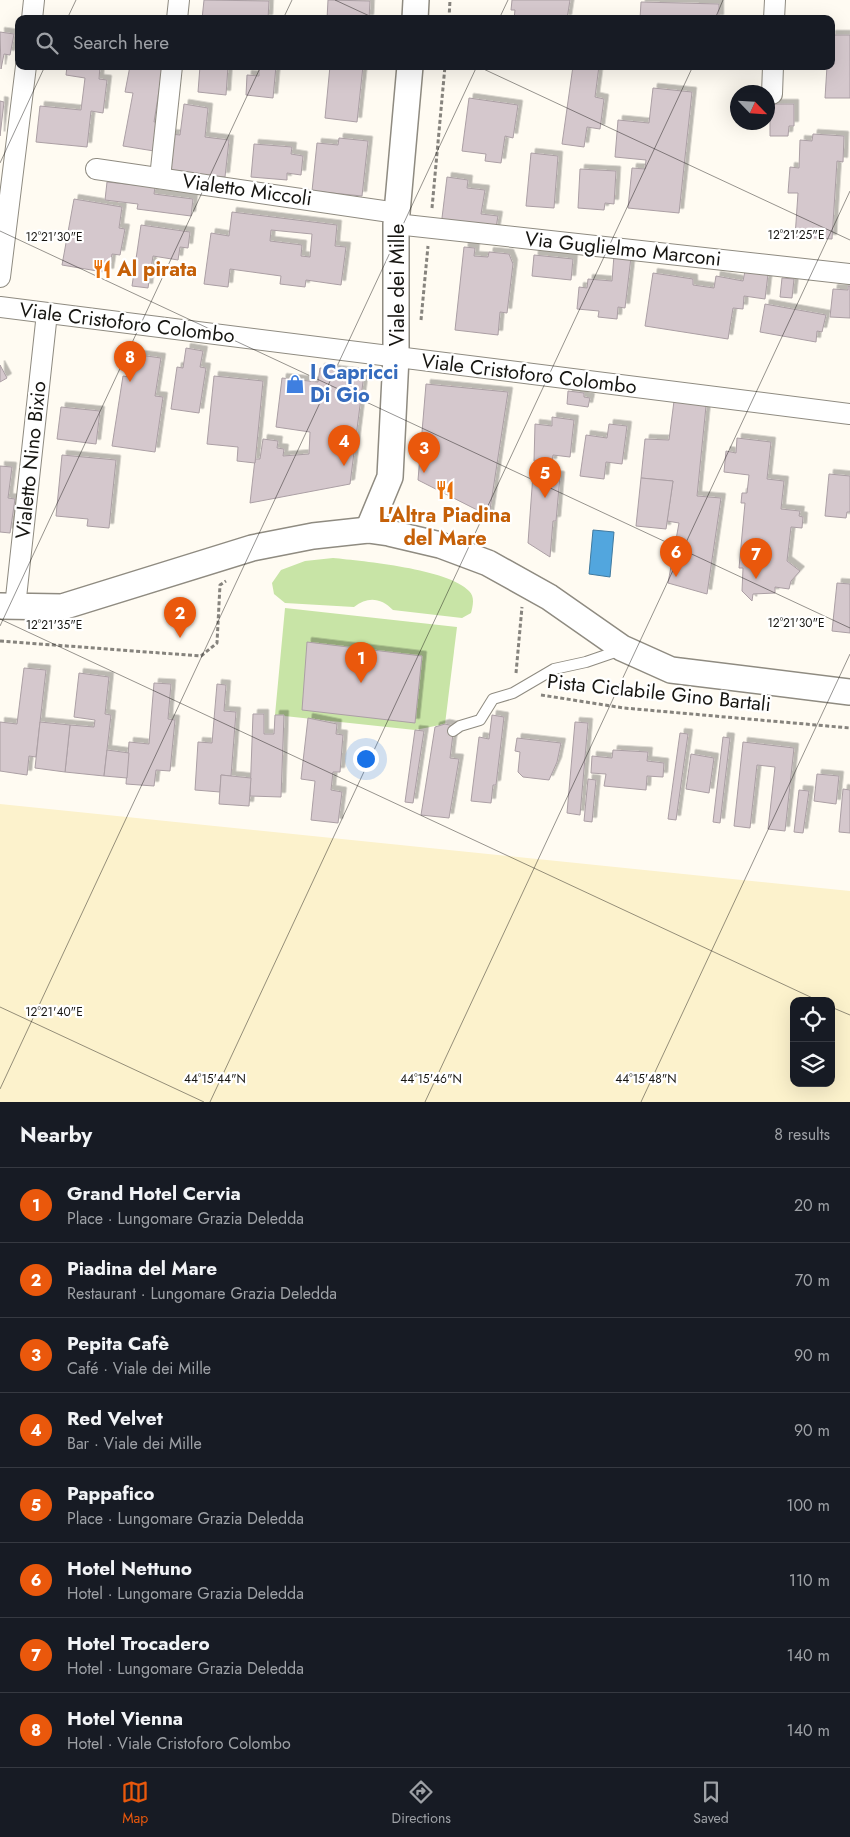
<!DOCTYPE html>
<html lang="en">
<head>
<meta charset="utf-8">
<style>
	:root { --surface:#171b24; --page:#242831; --text:#f1f3f6; --muted:#9ea1a6; --line:#363941; --accent:#ea580c }
	body { margin:0; font-family:Jost,sans-serif; background:var(--page); color:var(--text) }
	.controls { position:absolute; right:15px; bottom:15px; display:grid; overflow:hidden; border-radius:10px; box-shadow:0 5px 20px #0002 }
	.controls button { width:45px; height:45px; display:grid; place-items:center; padding:0; border:0; border-bottom:1px solid var(--line); background:var(--surface); color:var(--text); font:25px sans-serif }
	.compass { position:absolute; left:730px; top:85px; width:45px; height:45px; border-radius:50%; background:var(--surface); box-shadow:0 5px 20px #0002; rotate:115deg }
	.you { position:absolute; left:365px; top:758px; width:18px; height:18px; margin:-12px; border:4px solid #fff; border-radius:50%; background:#1a73e8; box-shadow:0 0 0 8px #1a73e833 }
	.badge { display:grid; place-items:center; width:32px; height:32px; border-radius:50%; background:var(--accent); color:#fff; font-size:16px; font-weight:700 }
	.pin { position:absolute; translate:-50% -41px; filter:drop-shadow(0 1px 2px #0008) }
	.pin::after { content:''; position:absolute; top:26px; width:18px; height:15px; background:inherit; clip-path:polygon(0 0,100% 0,50% 100%) }
	.list { margin:0; padding:0; list-style:none }
	h2 { display:flex; justify-content:space-between; align-items:center; height:65px; margin:0; padding:0 20px; font-size:21px }
	h2 small { font-size:16px; font-weight:400; color:var(--muted) }
	.list li { display:grid; grid-template-columns:32px 1fr auto; gap:15px; align-items:center; box-sizing:border-box; height:75px; padding:0 20px; border-top:1px solid var(--line) }
	.list b { display:block; font-size:19px; white-space:nowrap }
	.list p { margin:0; font-size:16px; white-space:nowrap; color:var(--muted) }
	.list em { font-size:16px; font-style:normal; color:var(--muted) }
	.icon { flex:none; width:28px; height:28px; fill:none; stroke:currentColor; stroke-width:2; stroke-linecap:round; stroke-linejoin:round }
	.map { position:relative; flex:none; width:850px; height:1102px; overflow:hidden }
	.search { position:absolute; background:var(--surface); box-shadow:0 5px 20px #0002; left:15px; right:15px; top:15px; height:55px; display:flex; align-items:center; gap:12px; box-sizing:border-box; padding:0 18px; border-radius:10px; color:var(--muted); font-size:19px }
	.sheet { height:665px; background:var(--surface) }
	nav { display:flex; justify-content:space-around; align-items:center; box-sizing:border-box; height:70px; border-top:1px solid var(--line); background:var(--surface); font-size:14px; color:var(--muted) }
	nav a { display:grid; justify-items:center; gap:2px }
	nav .on { color:var(--accent) }
	.map>svg:first-child { display:block }
</style>
</head>
<body>
<div class="map">
<svg width="850" height="1102" viewBox="0 0 850 1102">
	<defs>
		<filter id="shadow"><feDropShadow dx="4.5" dy="-4.5" stdDeviation="0" flood-color="#0004"/></filter>
	</defs>
	<rect width="100%" height="100%" fill="#fffbf2"/>
	<g fill="#c8e4a6">
		<path d="M333 558C363 561 449 569 469 591 475 597 473 605 471 613L462 618 393 610C381 598 368 596 354 607L285 603 274 594 272 583 281 570 305 561Z"/>
		<path d="M285 608 457 627 445 724 415 730 275 715Z"/>
	</g>
	<path fill="#fcf2cc" fill-rule="evenodd" d="M0 804 850 891V1102H0ZM794 1001H831V1083H794Z"/>
	<path fill="#52a6de" stroke="#407aa0" d="M593 530 614 532 610 577 589 574Z"/>
	<g fill="#d5c8cd" stroke="#ab9fa4" fill-rule="evenodd" filter="url(#shadow)">
		<path d="M204 0 269 1 268 19H202Z"/>
		<path d="M328 0 370 1 369 19H327Z"/>
		<path d="M512 0H570L567 19H514L515 10H511Z"/>
		<path d="M641 2 719 4V19H640Z"/>
		<path d="M0 32 14 34 10 55 4 54 1 69Z"/>
		<path d="M831 35H850V98H825L827 66H831Z"/>
		<path d="M67 66H100L99 79 107 80 103 113 91 111 87 147 36 142 40 106 81 110 85 78 66 75Z"/>
		<path d="M130 66H163L154 122H158L154 151 123 146 133 93 125 92Z"/>
		<path d="M200 66H228L226 95 198 92Z"/>
		<path d="M259 66H276L273 98 246 95 247 75 259 76Z"/>
		<path d="M330 66H363L357 122 325 118Z"/>
		<path d="M573 66H599L595 97 604 99 600 129 587 127 584 147 562 144Z"/>
		<path d="M653 88 692 92 679 213 628 208 632 168 645 169 646 160 615 157 618 120 649 123Z"/>
		<path d="M469 98 518 105 513 138 505 136 501 163 485 161 486 154 462 151Z"/>
		<path d="M0 101 4 102 0 136Z"/>
		<path d="M184 104 208 108 205 137 229 140 225 177 168 173 171 134 180 135Z"/>
		<path d="M770 104H794V126H789L788 136H770Z"/>
		<path d="M813 134 844 136 843 162 837 161 832 239 795 237 798 193H788L790 167 799 168 800 140 812 141Z"/>
		<path d="M339 138 368 141 362 196 312 191 317 143 338 145Z"/>
		<path d="M254 144 292 147 291 154 303 156 301 175 287 173V180L251 177Z"/>
		<path d="M531 153 558 156 554 208 526 206Z"/>
		<path d="M580 169 616 171 614 204 605 203 604 210 578 208Z"/>
		<path d="M447 177 468 180 467 188 485 190 481 214 498 216 495 233 441 226Z"/>
		<path d="M107 182 155 187 154 194 193 199 191 216 137 209 138 204 105 200Z"/>
		<path d="M74 199 122 207 119 228 125 229 120 255 112 254 109 273 62 265Z"/>
		<path d="M232 212 337 225 335 246 346 247 341 285 306 280 305 287 280 284 281 276 230 269 228 287 204 284 211 233 229 236ZM271 230 312 234 310 257 301 256 302 245 270 241Z"/>
		<path d="M141 225 190 232 188 248 180 247 178 260 153 256 148 288 132 286Z"/>
		<path d="M464 247 475 248 474 256 488 257 489 252 509 254 513 264 507 313 500 312 498 335 455 330Z"/>
		<path d="M534 255 573 259 571 280 532 276Z"/>
		<path d="M614 255 631 257 625 308 618 307 617 319 598 317 599 311 577 309 579 287 587 288 588 279 612 281Z"/>
		<path d="M745 271 768 274 765 299 744 296 743 309 733 308 728 339 645 326 653 273 693 279V285L714 288 716 276 743 281Z"/>
		<path d="M782 278 794 279 792 298 780 297Z"/>
		<path d="M848 286H850V318L830 317 833 289 848 290Z"/>
		<path d="M765 304 826 315 822 332 817 331 816 342 760 332Z"/>
		<path d="M186 348 203 351 200 367 206 368 199 413 171 409 177 367 183 368Z"/>
		<path d="M132 354 161 358 155 396 163 397 155 452 112 446 123 376 129 377Z"/>
		<path d="M0 365 7 378 0 382Z"/>
		<path d="M320 368 364 374 350 484 250 503 255 459H260L263 439 278 441 277 448 284 449 283 456 309 454 310 432 276 427 282 378 318 382Z"/>
		<path d="M214 376 263 381 255 463 237 461 238 447 207 444Z"/>
		<path d="M426 384 508 392 489 516 418 480Z"/>
		<path d="M568 391 584 393V397L590 398 588 407 567 404Z"/>
		<path d="M674 401 706 406 697 496 721 498 707 594 668 583 679 523 667 521 673 481 641 478 645 439 669 440Z"/>
		<path d="M61 407 100 411 96 444 57 439Z"/>
		<path d="M552 417 574 420 570 457 553 455 552 463 534 461 535 424 552 426Z"/>
		<path d="M609 424 627 426 622 464 606 462 604 479 580 476 586 435 607 438Z"/>
		<path d="M737 438 771 442 767 479 784 481 781 509 800 511 799 516 803 517 802 528 791 527 787 561 800 571 791 581 789 589 775 587V593L753 594 752 601 742 591 743 568H739L745 503H741L742 493H747L749 475 724 472 726 451 736 453Z"/>
		<path d="M62 455 116 460 109 528 87 526 88 519 56 516Z"/>
		<path d="M0 466 12 467 8 498 15 499 10 533 0 532Z"/>
		<path d="M533 474 560 476 556 521H553L550 557 528 543Z"/>
		<path d="M829 474 850 476V512H847L846 518 825 516Z"/>
		<path d="M641 478 673 481 666 529 636 526Z"/>
		<path d="M837 583 850 584V633L832 631Z"/>
		<path d="M307 642 422 656 415 723 302 710Z"/>
		<path d="M24 668 46 670 36 757 29 756 27 775 0 771V722L17 724Z"/>
		<path d="M79 673 109 677 105 714 111 715 104 776 65 772 70 725 94 727 95 720 74 717Z"/>
		<path d="M154 683 171 684 168 719 175 720 170 771 156 770 154 786 126 784 129 742 149 744Z"/>
		<path d="M217 684 226 685 224 711 236 712 231 776 221 775 220 792 195 790 198 742 212 743Z"/>
		<path d="M253 714H264V734H274L275 715H284L281 797 250 796Z"/>
		<path d="M492 715 504 717 496 785H493L491 803 471 801 479 737 489 739Z"/>
		<path d="M308 718 337 724 336 734 343 735 340 772H333L331 790 342 792 338 823 311 820 315 781 301 779Z"/>
		<path d="M40 722 70 725 65 772 35 768Z"/>
		<path d="M575 722 588 723 580 815 567 813Z"/>
		<path d="M445 724 454 726 450 758 459 759 449 818 421 815 435 727Z"/>
		<path d="M415 730 424 731 413 803 405 802Z"/>
		<path d="M680 733 688 734 676 820 668 819Z"/>
		<path d="M723 737 730 738 720 823 713 822Z"/>
		<path d="M517 738 561 743 557 762 549 780 523 777 518 772 520 752 515 751Z"/>
		<path d="M743 742 794 748 785 831 768 829 775 767 757 765 750 828 734 826Z"/>
		<path d="M107 750 129 753 127 778 104 776Z"/>
		<path d="M613 750 648 752 647 761 664 763 663 777 647 776 646 790 604 786 606 774 591 773 592 756 612 758Z"/>
		<path d="M691 754 714 758 709 793 686 789Z"/>
		<path d="M817 774 839 776 836 804 814 801Z"/>
		<path d="M221 775 251 778 249 806 219 804Z"/>
		<path d="M588 779 596 780 592 822 584 821Z"/>
		<path d="M843 789 850 790V833L839 832Z"/>
		<path d="M799 790 809 791 803 833 794 832Z"/>
	</g>
	<g fill="none" stroke-linecap="round" stroke-linejoin="round">
		<g stroke="#8f8b81" stroke-width="12">
			<path id="service" d="M453 731 460 726 480 720 493 699 513 693 554 669 586 662 621 650"/>
		</g>
		<g stroke="#8f8b81" stroke-width="22">
			<g id="minor">
				<path d="M32 19 34 0"/>
				<path d="M177 19 179 0"/>
				<path d="M774 19 775 0"/>
				<path d="M772 94 773 66"/>
				<path d="M96 169 397 213"/>
				<path d="M160 178 172 66"/>
				<path d="M396 224 850 274"/>
				<path d="M0 277 26 66"/>
				<path d="M0 307 850 414"/>
				<path d="M15 607 47 313"/>
			</g>
		</g>
		<g stroke="#8f8b81" stroke-width="28">
			<g id="tertiary">
				<path d="M415 19 416 0"/>
				<path d="M368 530 390 477 396 357V224L410 66"/>
				<path d="M0 606 62 607 252 548 313 536 368 530 389 533 440 545 488 563 549 597 622 648 671 670 850 692"/>
			</g>
		</g>
		<g stroke="#86837d" stroke-width="3" stroke-dasharray="4 2.5" stroke-linecap="butt">
			<path d="M449 19 450 0"/>
			<path d="M432 208 445 66"/>
			<path d="M421 320 428 246"/>
			<path d="M0 641 201 656 217 643 220 585 226 581"/>
			<path d="M516 673 522 607"/>
			<path d="M541 695 624 708 850 728"/>
		</g>
		<use href="#service" stroke="#fff" stroke-width="10"/>
		<use href="#minor" stroke="#fff" stroke-width="20"/>
		<use href="#tertiary" stroke="#fff" stroke-width="25"/>
	</g>
	<path fill="none" stroke="#161511" stroke-width="1" stroke-opacity="0.45" d="M335 0 376 19M67 19 76 0M283 19 292 0M499 19 508 0M715 19 723 0M477 66 850 240M0 163 45 66M0 231 850 628M0 619 819 1001M0 626 261 66M0 1007 204 1102M831 1007 850 1015M0 1089 477 66M210 1102 693 66M425 1102 850 191M641 1102 850 654"/>
	<defs>
		<g id="restaurant-bare" transform="scale(1.5)"><path d="M-5-6h1v4h1v-4h1v4h1v-4h1v5L-1.5 .5V6h-2V.5L-5-1ZM5-6V6H3V1.5H1.5Q1.5-4 5-6Z" fill="#e8710a" stroke="#fff" stroke-width="2.5" paint-order="stroke"/></g>
		<g id="shop-bare" transform="scale(1.5)"><path d="M-5-2.5h2.3a2.7 3.5 0 0 1 5.4 0H5L5.5 6h-11ZM-1.5-2.5h3a1.5 2.3 0 0 0-3 0Z" fill="#3f7fe0" stroke="#fff" stroke-width="2.5" paint-order="stroke"/></g>
	</defs>
	<g fill-rule="evenodd">
		<use href="#restaurant-bare" x="102" y="269"/>
		<use href="#shop-bare" x="295" y="384"/>
		<use href="#restaurant-bare" x="445" y="490"/>
	</g>
	<g text-anchor="middle" dominant-baseline="central" stroke-width="4.5" stroke-linejoin="round" paint-order="stroke">
		<g font-size="20" fill="#161511" stroke="#fff">
			<text transform="translate(247 190) rotate(8)">Vialetto Miccoli</text>
			<text transform="translate(623 249) rotate(6)">Via Guglielmo Marconi</text>
			<text transform="translate(397 285) rotate(-90)">Viale dei Mille</text>
			<text transform="translate(127 323) rotate(7)">Viale Cristoforo Colombo</text>
			<text transform="translate(529 374) rotate(7)">Viale Cristoforo Colombo</text>
			<text transform="translate(31 460) rotate(-84)">Vialetto Nino Bixio</text>
			<text transform="translate(659 693) rotate(6)">Pista Ciclabile Gino Bartali</text>
		</g>
		<g font-size="20" font-weight="bold" fill="#c56008" stroke="#fff" text-anchor="start">
			<text x="117" y="269">Al pirata</text>
			<text x="445" y="515" text-anchor="middle">L'Altra Piadina<tspan x="445" dy="23">del Mare</tspan></text>
		</g>
		<g font-size="20" font-weight="bold" fill="#366cbe" stroke="#fff" text-anchor="start">
			<text x="310" y="372">I Capricci<tspan x="310" dy="23">Di Gio</tspan></text>
		</g>
	</g>
	<g font-size="12" text-anchor="middle" fill="#161511" stroke="#fff" stroke-width="4.5" stroke-linejoin="round" paint-order="stroke">
		<text x="796" y="239">12°21'25"E</text>
		<text x="54" y="241">12°21'30"E</text>
		<text x="796" y="627">12°21'30"E</text>
		<text x="54" y="629">12°21'35"E</text>
		<text x="54" y="1016">12°21'40"E</text>
		<text x="215" y="1083">44°15'44"N</text>
		<text x="431" y="1083">44°15'46"N</text>
		<text x="646" y="1083">44°15'48"N</text>
	</g>
</svg>
<div class="controls">
<button><svg class="icon" aria-label="locate" viewBox="0 0 24 24"><circle cx="12" cy="12" r="6"/><path d="M12 2v4M12 18v4M2 12h4M18 12h4"/></svg></button>
<button><svg class="icon" aria-label="layers" viewBox="0 0 24 24"><path d="M12 4l9 5-9 5-9-5zM3 14l9 5 9-5"/></svg></button>
</div>
<svg class="compass" viewBox="-18 -18 36 36"><path d="M0-13l5 13h-10z" fill="#e53935"/><path d="M0 13l5-13h-10z" fill="#9ea1a6"/></svg>
<div class="you"></div>
<div class="pin badge" style="left:361px;top:683px">1</div>
<div class="pin badge" style="left:180px;top:638px">2</div>
<div class="pin badge" style="left:424px;top:473px">3</div>
<div class="pin badge" style="left:344px;top:466px">4</div>
<div class="pin badge" style="left:545px;top:498px">5</div>
<div class="pin badge" style="left:676px;top:577px">6</div>
<div class="pin badge" style="left:756px;top:579px">7</div>
<div class="pin badge" style="left:130px;top:382px">8</div>
<div class="search"><svg class="icon" aria-label="search" viewBox="0 0 24 24"><circle cx="10" cy="10" r="6"/><path d="M15 15l6 6"/></svg>Search here</div>
</div>
<section class="sheet">
<h2>Nearby<small>8 results</small></h2>
<ul class="list">
<li><span class="badge">1</span><div><b>Grand Hotel Cervia</b><p>Place · Lungomare Grazia Deledda</p></div><em>20 m</em></li>
<li><span class="badge">2</span><div><b>Piadina del Mare</b><p>Restaurant · Lungomare Grazia Deledda</p></div><em>70 m</em></li>
<li><span class="badge">3</span><div><b>Pepita Cafè</b><p>Café · Viale dei Mille</p></div><em>90 m</em></li>
<li><span class="badge">4</span><div><b>Red Velvet</b><p>Bar · Viale dei Mille</p></div><em>90 m</em></li>
<li><span class="badge">5</span><div><b>Pappafico</b><p>Place · Lungomare Grazia Deledda</p></div><em>100 m</em></li>
<li><span class="badge">6</span><div><b>Hotel Nettuno</b><p>Hotel · Lungomare Grazia Deledda</p></div><em>110 m</em></li>
<li><span class="badge">7</span><div><b>Hotel Trocadero</b><p>Hotel · Lungomare Grazia Deledda</p></div><em>140 m</em></li>
<li><span class="badge">8</span><div><b>Hotel Vienna</b><p>Hotel · Viale Cristoforo Colombo</p></div><em>140 m</em></li>
</ul>
</section>
<nav>
<a class="on"><svg class="icon" aria-label="map" viewBox="0 0 24 24"><path d="M3 6l6-2 6 2 6-2v14l-6 2-6-2-6 2zM9 4v14M15 6v14"/></svg>Map</a>
<a><svg class="icon" aria-label="directions" viewBox="0 0 24 24"><path d="M12 3l9 9-9 9-9-9zM9 14v-3h6M13 9l2 2-2 2"/></svg>Directions</a>
<a><svg class="icon" aria-label="saved" viewBox="0 0 24 24"><path d="M7 4h10v16l-5-4-5 4z"/></svg>Saved</a>
</nav>
</body>
</html>
